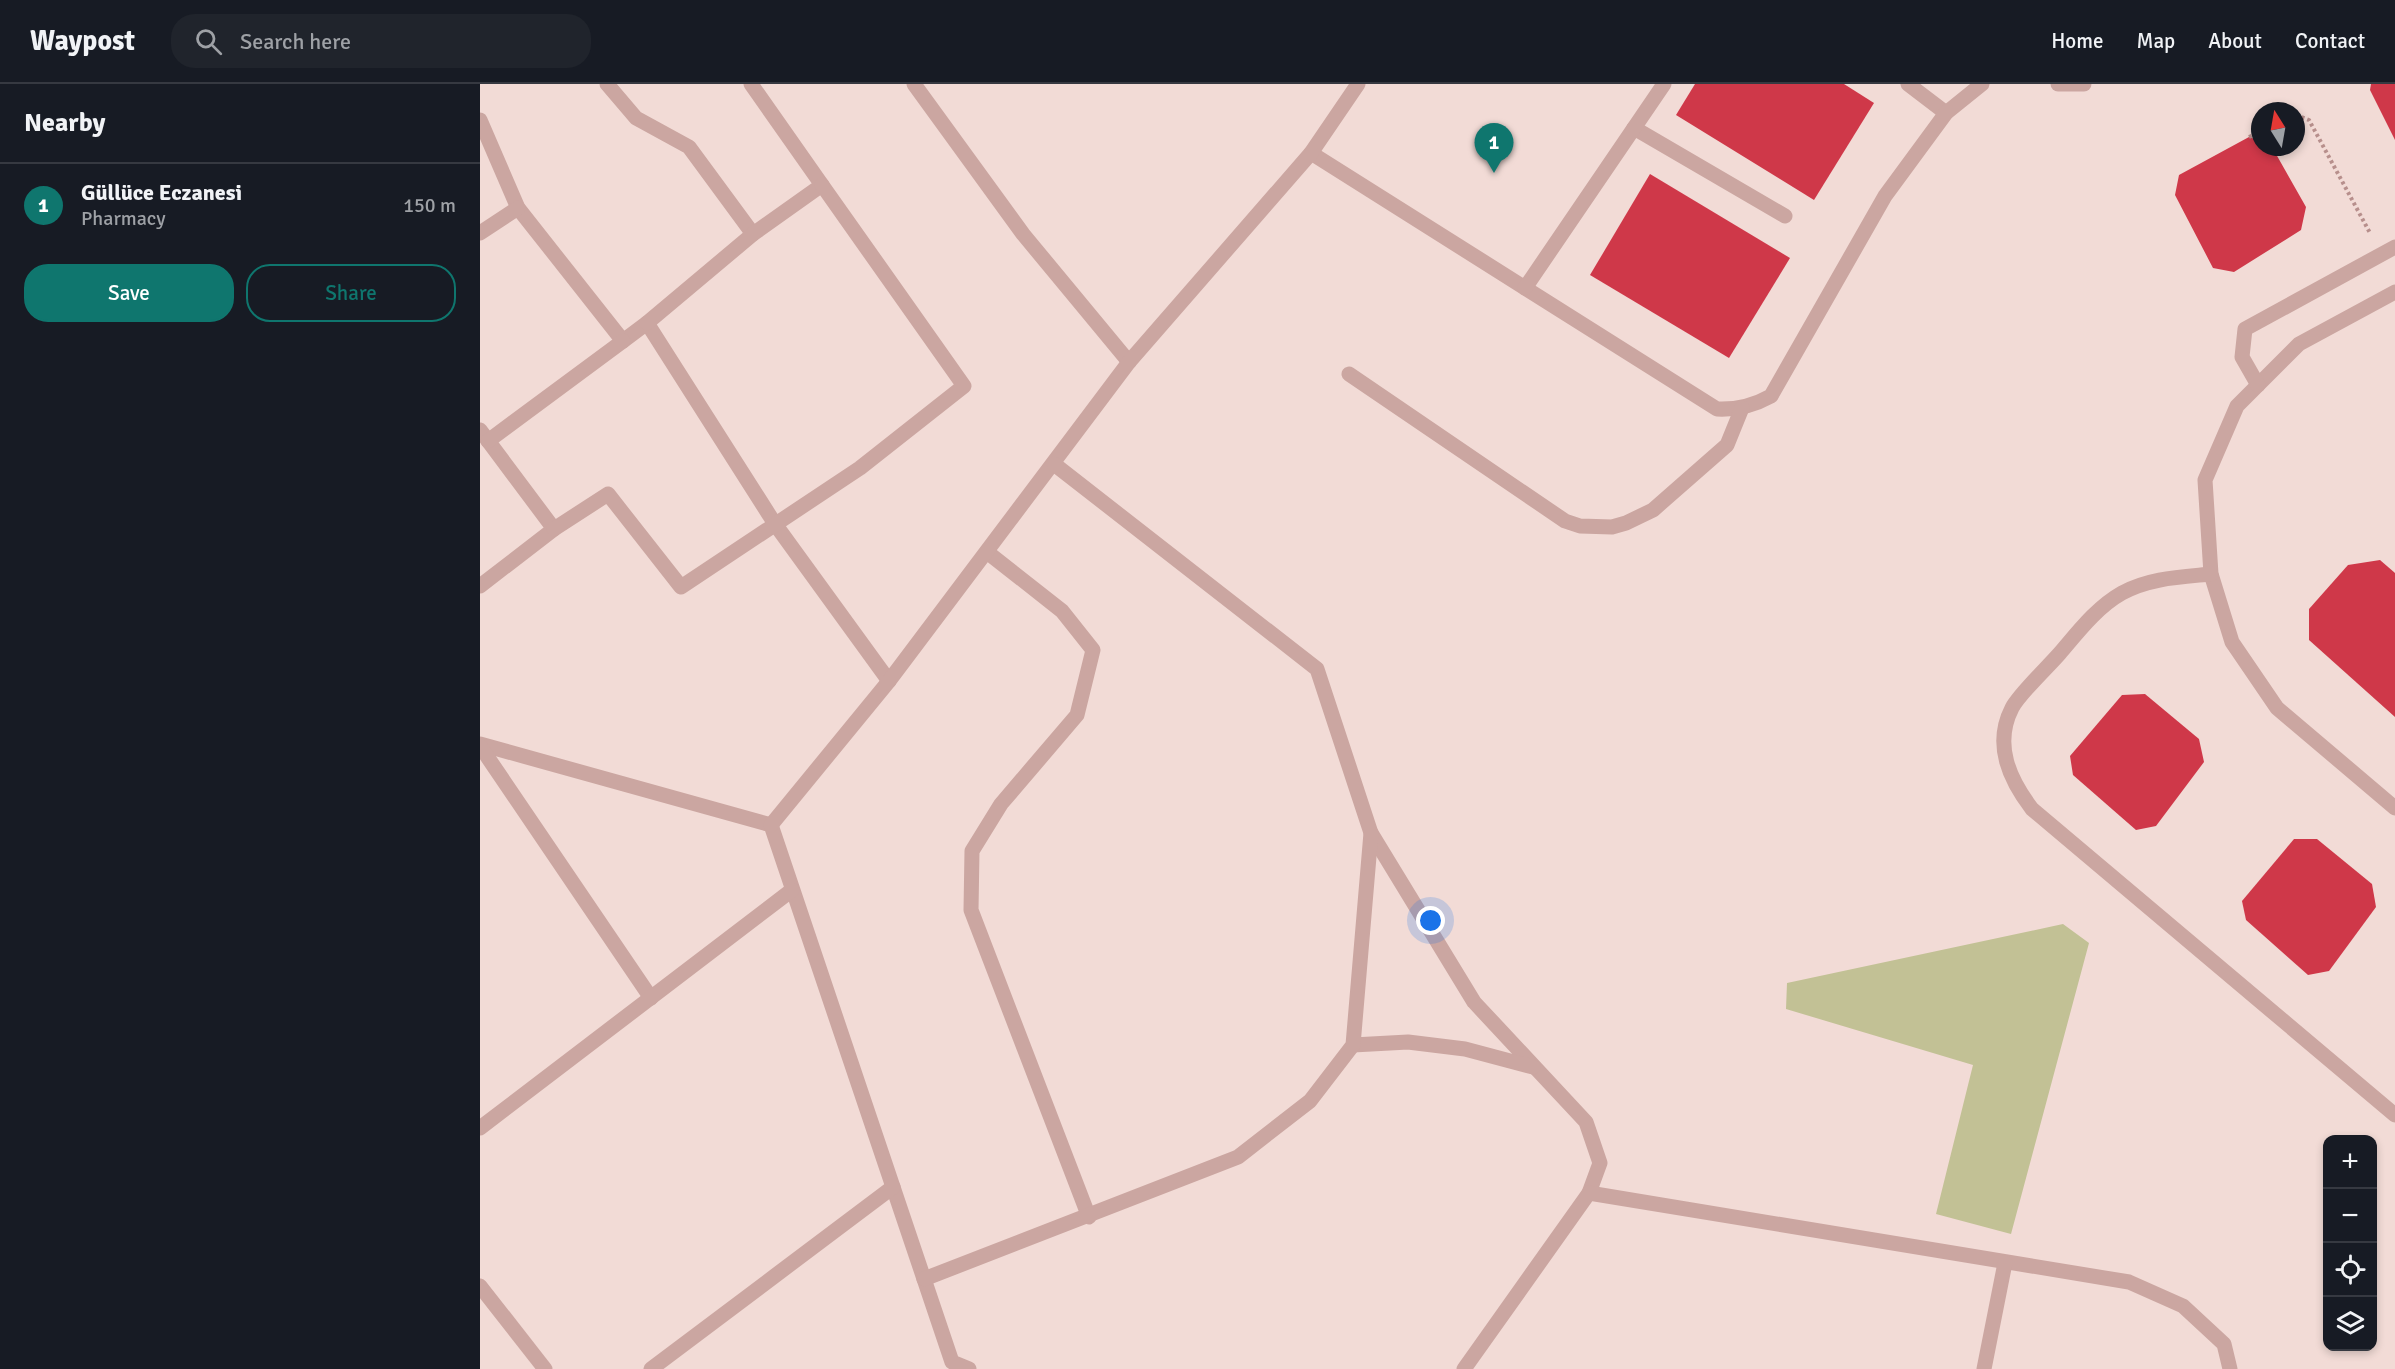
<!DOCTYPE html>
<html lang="en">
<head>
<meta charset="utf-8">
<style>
	:root { --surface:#171b24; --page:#20242c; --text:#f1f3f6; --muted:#9ea1a6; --line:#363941; --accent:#0f766e }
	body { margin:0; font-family:Signika,sans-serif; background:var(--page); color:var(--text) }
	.controls { position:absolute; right:18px; bottom:18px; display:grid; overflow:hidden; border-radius:12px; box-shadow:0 3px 9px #0003 }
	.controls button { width:54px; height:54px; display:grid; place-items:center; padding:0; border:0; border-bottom:2px solid var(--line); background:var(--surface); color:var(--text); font:30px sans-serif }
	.compass { position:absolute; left:1771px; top:18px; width:54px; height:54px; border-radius:50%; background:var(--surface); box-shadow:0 3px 9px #0003; rotate:349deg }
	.you { position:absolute; left:951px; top:837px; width:21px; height:21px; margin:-15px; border:4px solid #fff; border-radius:50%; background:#1a73e8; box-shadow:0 0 0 9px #1a73e833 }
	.badge { display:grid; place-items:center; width:39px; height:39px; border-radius:50%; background:var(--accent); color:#fff; font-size:20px; font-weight:700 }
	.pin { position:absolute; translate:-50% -50px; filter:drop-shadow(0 2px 3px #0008) }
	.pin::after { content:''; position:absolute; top:32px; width:21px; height:18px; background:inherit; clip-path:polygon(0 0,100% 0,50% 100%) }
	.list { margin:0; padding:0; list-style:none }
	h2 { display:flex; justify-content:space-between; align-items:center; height:78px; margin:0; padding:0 24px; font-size:26px }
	h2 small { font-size:20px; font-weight:400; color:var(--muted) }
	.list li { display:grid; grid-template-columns:39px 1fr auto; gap:18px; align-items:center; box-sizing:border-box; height:84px; padding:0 24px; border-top:2px solid var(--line) }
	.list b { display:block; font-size:22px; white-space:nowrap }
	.list p { margin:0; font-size:20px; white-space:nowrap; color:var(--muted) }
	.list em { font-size:20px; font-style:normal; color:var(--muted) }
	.actions { display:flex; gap:12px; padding:18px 24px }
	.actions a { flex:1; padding:14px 0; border:2px solid var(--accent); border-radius:24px; text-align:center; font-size:21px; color:var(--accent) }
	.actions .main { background:var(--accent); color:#fff }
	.icon { flex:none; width:33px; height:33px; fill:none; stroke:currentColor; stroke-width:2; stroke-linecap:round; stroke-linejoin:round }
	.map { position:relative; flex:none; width:1915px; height:1285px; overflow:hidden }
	header { display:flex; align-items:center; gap:36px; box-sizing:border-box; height:84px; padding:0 30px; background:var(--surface); border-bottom:2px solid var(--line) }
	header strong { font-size:28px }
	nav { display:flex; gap:33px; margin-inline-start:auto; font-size:21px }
	.search { width:420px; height:54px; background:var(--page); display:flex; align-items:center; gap:15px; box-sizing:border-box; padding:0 21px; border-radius:24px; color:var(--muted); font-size:22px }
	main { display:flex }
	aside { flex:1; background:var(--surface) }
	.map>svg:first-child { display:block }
</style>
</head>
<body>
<header>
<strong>Waypost</strong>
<div class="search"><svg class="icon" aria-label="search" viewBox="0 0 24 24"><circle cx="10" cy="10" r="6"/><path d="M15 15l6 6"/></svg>Search here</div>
<nav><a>Home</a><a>Map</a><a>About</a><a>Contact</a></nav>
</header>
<main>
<aside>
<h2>Nearby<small></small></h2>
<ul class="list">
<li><span class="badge">1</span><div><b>Güllüce Eczanesi</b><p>Pharmacy</p></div><em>150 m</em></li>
</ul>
<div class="actions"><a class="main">Save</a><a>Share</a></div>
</aside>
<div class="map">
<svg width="1915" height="1285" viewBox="0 0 1915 1285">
	<rect width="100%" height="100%" fill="#f2dbd6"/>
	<path fill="#c2c195" d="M1583 840 1609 859 1531 1150 1456 1130 1493 981 1306 925 1307 899Z"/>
	<g fill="#cf3849">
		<path d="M1215 0H1364L1394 19 1334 116 1196 31Z"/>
		<path d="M1891 0H1915V56L1890 6Z"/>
		<path d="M1769 53 1780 57V63H1792L1826 123 1821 146 1754 188 1733 184 1695 111 1699 91Z"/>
		<path d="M1170 90 1310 174 1249 274 1110 191Z"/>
		<path d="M1900 476 1915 489V633L1829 556V525L1868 481Z"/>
		<path d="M1665 610 1719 655 1724 678 1676 742 1656 746 1593 691 1590 672 1642 611Z"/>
		<path d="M1814 755H1837L1892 800 1896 823 1849 887 1828 891 1766 836 1762 817Z"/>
	</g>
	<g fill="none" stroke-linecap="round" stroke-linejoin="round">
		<g stroke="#b78f8c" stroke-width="4" stroke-dasharray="3 3" stroke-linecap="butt">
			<path d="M1816 31 1829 36 1890 149"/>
			<path d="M1769 53 1780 48"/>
		</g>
		<g stroke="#cba6a1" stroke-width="15">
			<path d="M127 0 156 34 209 63 273 150"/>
			<path d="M434 0 543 150 649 278"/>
			<path d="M1428 0 1466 29"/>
			<path d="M1578 0H1604"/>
			<path d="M0 36 38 124 143 257 167 239 295 440 409 597"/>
			<path d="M1154 44 1305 132"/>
			<path d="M831 69 1237 325C1257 326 1273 322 1291 312L1405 112 1466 29 1502 0"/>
			<path d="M0 149 38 124"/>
			<path d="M1045 204 1184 0"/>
			<path d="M1915 208 1819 260 1757 322 1725 396 1731 490 1752 558 1797 624 1915 724"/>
			<path d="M167 239 273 150 342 101 271 0"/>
			<path d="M869 290 1085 437 1100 442 1132 443 1146 439 1173 426 1247 361 1262 324"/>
			<path d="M1778 301 1762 273 1765 245 1915 163"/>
			<path d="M0 346 74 445 0 502"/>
			<path d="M8 357 143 257"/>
			<path d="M74 445 128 410 201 503 380 384 484 302 342 101"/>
			<path d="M507 468 582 527 613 566 597 631 521 720 492 767 491 826 609 1133"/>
			<path d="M1731 490C1701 493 1669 494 1642 509 1617 523 1598 548 1580 569 1568 583 1539 610 1532 624 1513 661 1530 696 1552 725L1915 1031"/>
			<path d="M0 660 291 741 472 1278 489 1285"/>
			<path d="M0 662 171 914"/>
			<path d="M291 741 409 597 649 278 831 69 878 0"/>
			<path d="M891 749 994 918 1106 1038 1120 1079 1109 1109"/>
			<path d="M873 961 928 958 985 965 1053 983"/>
			<path d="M0 1044 312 806"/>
			<path d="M444 1195 758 1073 830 1017 873 961 891 749 837 585 574 380"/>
			<path d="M0 1202 65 1285"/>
			<path d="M171 1285 413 1103"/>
			<path d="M984 1285 1109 1109 1649 1198 1703 1222 1744 1260 1750 1285"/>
			<path d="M1504 1285 1525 1179"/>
		</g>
	</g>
</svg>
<div class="controls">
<button>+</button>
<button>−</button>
<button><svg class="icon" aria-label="locate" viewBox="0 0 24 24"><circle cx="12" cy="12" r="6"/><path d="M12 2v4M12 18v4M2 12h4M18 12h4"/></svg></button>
<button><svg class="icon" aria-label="layers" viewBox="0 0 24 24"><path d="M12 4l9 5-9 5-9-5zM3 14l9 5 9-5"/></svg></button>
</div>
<svg class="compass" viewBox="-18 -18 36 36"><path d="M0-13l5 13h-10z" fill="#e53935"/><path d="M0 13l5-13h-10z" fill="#9ea1a6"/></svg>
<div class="you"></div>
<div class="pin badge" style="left:1014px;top:89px">1</div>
</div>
</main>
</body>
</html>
